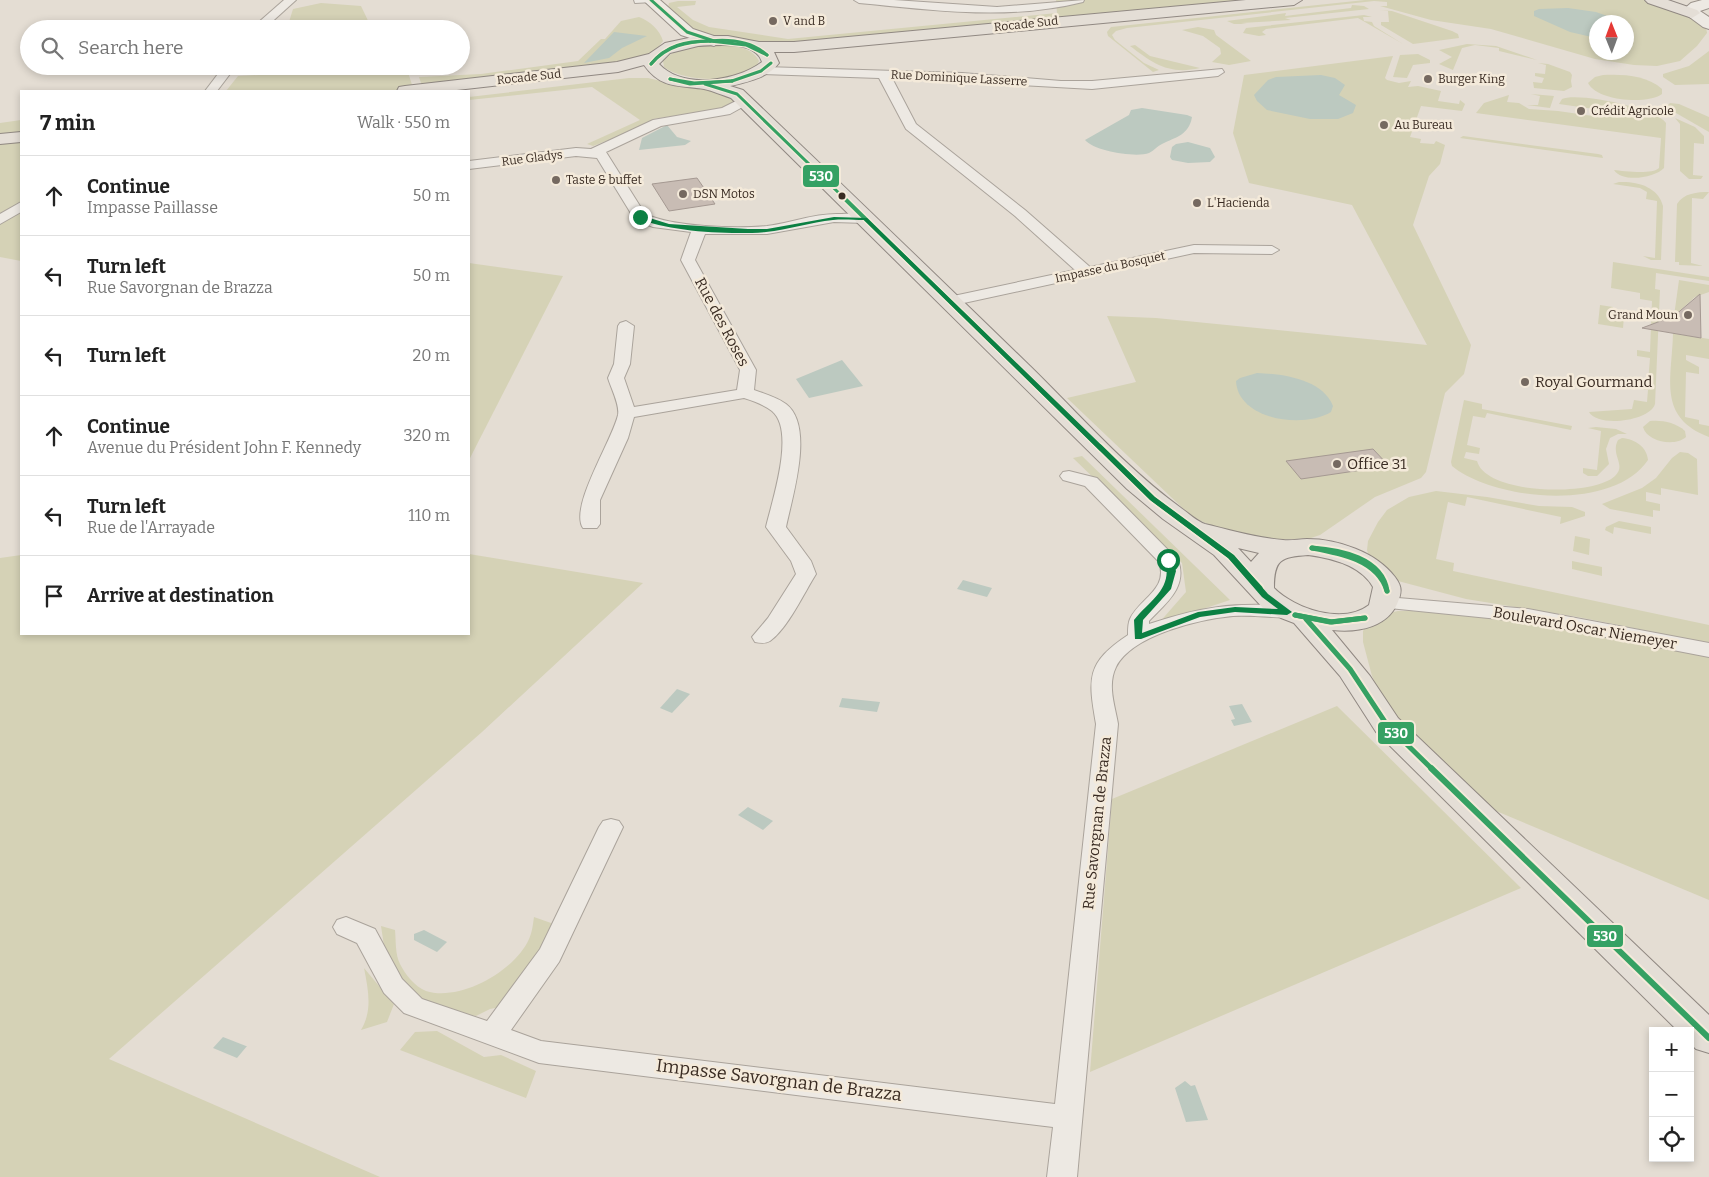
<!DOCTYPE html>
<html lang="en">
<head>
<meta charset="utf-8">
<style>
	:root { --surface:#fff; --page:#f2f2f2; --text:#222; --muted:#767676; --line:#e0e0e0 }
	body { margin:0; font-family:Bitter,serif; background:var(--page); color:var(--text) }
	.controls { position:absolute; right:15px; bottom:15px; display:grid; overflow:hidden; border-radius:0px; box-shadow:0 2px 8px #0003 }
	.controls button { width:45px; height:45px; display:grid; place-items:center; padding:0; border:0; border-bottom:1px solid var(--line); background:var(--surface); color:var(--text); font:25px sans-serif }
	.compass { position:absolute; left:1589px; top:15px; width:45px; height:45px; border-radius:50%; background:var(--surface); box-shadow:0 2px 8px #0003; rotate:359deg }
	.stop { position:absolute; width:15px; height:15px; margin:-11px; border:4px solid #0b8043; border-radius:50%; background:#fff }
	.stop.end { background:#0b8043; border-color:#fff; box-shadow:0 1px 5px #0008 }
	.list { margin:0; padding:0; list-style:none }
	h2 { display:flex; justify-content:space-between; align-items:center; height:65px; margin:0; padding:0 20px; font-size:21px }
	h2 small { font-size:16px; font-weight:400; color:var(--muted) }
	.list li { display:grid; grid-template-columns:32px 1fr auto; gap:15px; align-items:center; box-sizing:border-box; height:80px; padding:0 20px; border-top:1px solid var(--line) }
	.list b { display:block; font-size:19px; white-space:nowrap }
	.list p { margin:0; font-size:16px; white-space:nowrap; color:var(--muted) }
	.list em { font-size:16px; font-style:normal; color:var(--muted) }
	.icon { flex:none; width:28px; height:28px; fill:none; stroke:currentColor; stroke-width:2; stroke-linecap:round; stroke-linejoin:round }
	.map { position:relative; flex:none; width:1709px; height:1177px; overflow:hidden }
	.search { position:absolute; background:var(--surface); box-shadow:0 2px 8px #0003; left:20px; top:20px; width:450px; height:55px; display:flex; align-items:center; gap:12px; box-sizing:border-box; padding:0 18px; border-radius:28px; color:var(--muted); font-size:19px }
	.panel { position:absolute; background:var(--surface); box-shadow:0 2px 8px #0003; left:20px; top:90px; width:450px; height:545px; border-radius:0px }
	.map>svg:first-child { display:block }
</style>
</head>
<body>
<div class="map">
<svg width="1709" height="1177" viewBox="0 0 1709 1177">
	<rect width="100%" height="100%" fill="#e4ddd3"/>
	<g fill="#d5d2b6" fill-rule="evenodd">
		<path d="M1056 0H1270L797 44 759 42 735 37 708 36 694 32 668 7 669 3 678 1H696L695 5 677 7 693 20 709 27 788 39 1057 13Z"/>
		<path d="M1365 0H1649C1661 3 1708 19 1707 33L1697 46 1680 61 1657 66 1634 65 1595 59 1491 29 1431 20 1380 6H1387V2L1374 1 1127 28 1116 31 1112 35 1115 40 1144 63 1159 70 1153 72 1108 36 1107 32 1111 27ZM1596 22H1626V52H1596Z"/>
		<path d="M321 3 361 6 372 29H297L289 22 293 9Z"/>
		<path d="M1352 5 1364 6 1369 9 1285 18 1291 20 1241 23 1247 24H1234L1227 21 1286 13 1285 16 1351 8Z"/>
		<path d="M1380 10 1392 11 1452 31 1458 34 1459 38 1413 44 1381 25V22H1389L1388 11Z"/>
		<path d="M1364 15 1372 17H1363L1364 21 1372 22 1374 26 1403 44 1358 18 1266 29 1262 32 1266 35 1259 36 1243 33 1246 28Z"/>
		<path d="M639 17C650 21 660 30 663 41 657 51 645 57 634 61L422 86 419 77 481 74 578 61 601 39H605L621 21Z"/>
		<path d="M1198 27 1214 30 1216 35 1251 61 1229 65 1212 62 1221 54 1220 48 1203 36 1182 30Z"/>
		<path d="M1467 44 1496 46 1537 60 1499 51V48L1475 45 1462 48 1453 70 1439 64 1452 57 1439 50Z"/>
		<path d="M708 45C724 45 751 44 759 61 749 86 682 82 664 67L663 61C675 48 692 47 708 45Z"/>
		<path d="M1135 45 1150 56 1200 68C1169 75 1154 64 1130 46Z"/>
		<path d="M1709 51V84L1675 85 1663 77V74L1689 66Z"/>
		<path d="M1418 54 1430 60V63L1413 65 1407 78 1393 77 1400 55Z"/>
		<path d="M1393 56 1385 78 1387 80 1399 83 1411 81 1408 87 1418 86 1441 91 1438 101 1459 104 1460 100 1465 104 1462 111 1421 106 1410 137 1421 139 1420 143 1434 144 1436 141 1445 145 1440 164 1429 176 1413 225 1471 345 1464 374 1445 393 1426 472 1421 478 1375 497 1320 535 1311 538 1263 541 1219 529 1192 517 1067 398 1136 382 1107 316 1156 318 1427 345 1352 205 1249 183 1233 133 1244 75Z"/>
		<path d="M1538 63 1548 64 1570 72 1572 75 1571 81 1572 87 1564 91 1534 88 1533 82 1542 83 1544 78 1535 76V73L1545 74 1546 65Z"/>
		<path d="M307 66H406L414 91H226L238 76 298 73Z"/>
		<path d="M1603 75C1622 74 1647 75 1662 89V94C1647 105 1597 101 1588 83L1595 77Z"/>
		<path d="M629 78H648L678 85 703 88 736 98 737 103 726 108 653 119 635 130 593 146 587 144 640 120 592 87 469 100V97Z"/>
		<path d="M1531 94 1554 96 1550 108 1527 105H1538L1540 96Z"/>
		<path d="M1509 95 1518 97 1509 95 1507 102 1519 103 1529 109 1558 111 1593 116 1594 109 1559 104 1562 99C1578 92 1656 108 1666 123L1664 168C1655 178 1622 183 1614 170 1623 171 1652 175 1659 168L1661 138 1476 113 1484 103Z"/>
		<path d="M1670 103 1679 104 1709 117V132L1669 109 1667 106Z"/>
		<path d="M1675 118 1695 127 1704 136V144L1694 143 1693 175 1703 176 1701 179H1689L1680 171V124Z"/>
		<path d="M21 120V261L0 257V123Z"/>
		<path d="M1463 136 1598 154 1602 155 1603 158 1460 138Z"/>
		<path d="M1619 182C1636 181 1658 186 1663 206L1661 260H1651L1643 256 1655 258 1657 201 1646 199 1647 192 1640 188 1613 184Z"/>
		<path d="M1709 192 1703 199 1692 198 1691 263 1703 266 1679 265V262H1675L1677 204C1684 193 1697 192 1709 192Z"/>
		<path d="M1613 262 1709 277V281L1656 273 1655 289 1660 290 1655 404C1650 421 1598 428 1589 412L1632 409 1634 400 1647 402 1648 390 1636 388V382L1648 383 1650 358 1637 356V350L1650 352 1652 301 1640 299V293L1611 288Z"/>
		<path d="M469 263 563 276 469 460Z"/>
		<path d="M1679 280 1709 285V292L1695 297 1674 316Z"/>
		<path d="M1600 305 1613 307 1612 315 1624 317 1623 328 1598 324Z"/>
		<path d="M1673 333 1709 339V359L1686 355V360L1699 367V374L1686 372 1685 417 1699 420V424L1709 426V437C1657 417 1672 379 1673 333Z"/>
		<path d="M1464 400 1482 404V409L1572 426 1571 430 1487 413 1485 418 1473 416 1467 445 1480 448 1479 454 1466 452 1464 458 1477 461C1486 495 1593 497 1615 476 1627 465 1610 455 1618 440L1622 438C1635 439 1647 447 1648 460 1613 512 1495 501 1452 466L1451 462Z"/>
		<path d="M1650 421C1662 420 1675 422 1685 431L1686 437C1675 447 1647 442 1643 427Z"/>
		<path d="M1596 427 1616 429 1627 434H1618L1610 438 1606 449 1609 464 1597 476H1588L1583 473V468L1597 470 1601 431 1588 428Z"/>
		<path d="M1680 452 1688 453 1697 459 1698 495 1661 488V495L1646 492V501L1660 504V511L1653 510V517L1610 509 1602 504 1642 488 1656 478 1672 458Z"/>
		<path d="M1082 456 1230 600 1158 624 1186 592 1182 563 1073 458Z"/>
		<path d="M1436 491 1487 497 1539 506 1572 507 1585 512V516L1560 524 1561 517 1467 497 1465 506 1448 502 1436 559 1454 563 1453 571 1709 625V643L1578 617 1466 599 1398 581 1387 576 1369 557 1367 550 1368 541 1378 522 1387 510 1409 497Z"/>
		<path d="M1619 521 1651 527V534L1614 527 1613 534 1605 530 1606 527Z"/>
		<path d="M1575 536 1590 539 1589 555 1573 551Z"/>
		<path d="M469 554 643 583 482 732 109 1059 380 1177H0V558L21 555V634H469Z"/>
		<path d="M1572 561 1602 567V576L1572 569Z"/>
		<path d="M1398 611H1412C1465 615 1518 619 1571 628 1617 637 1662 650 1709 656V900L1477 803 1415 742 1382 698 1372 676 1363 642V631L1367 625 1385 614Z"/>
		<path d="M1337 706 1521 888 1090 1072 1112 799Z"/>
		<path d="M534 917 551 923C556 948 515 988 500 1007L490 1009 476 1016 447 1011 413 997 386 959 381 926 395 930C396 940 395 955 400 964 405 974 415 987 426 991 460 1002 515 971 529 939 532 933 533 924 534 917Z"/>
		<path d="M364 968 394 1004 387 1022 361 1030C373 1010 368 989 364 968Z"/>
		<path d="M437 1031 484 1057 501 1055 536 1071 526 1098 400 1050 415 1032Z"/>
	</g>
	<g fill="#bcc9c0">
		<path d="M1568 8 1596 12 1624 22H1596V38L1570 32 1534 16V11L1539 9Z"/>
		<path d="M614 32 647 36 622 48 609 58 584 63Z"/>
		<path d="M1321 75 1335 78 1345 85 1339 95 1356 105 1353 113 1338 119H1310L1267 110 1257 101 1254 95 1268 80 1276 77Z"/>
		<path d="M1142 108 1187 115 1192 117C1189 135 1176 137 1162 144 1157 146 1154 151 1149 153 1136 158 1094 151 1085 140L1129 115 1131 110Z"/>
		<path d="M667 125 677 137 691 141 685 145 639 150 642 138Z"/>
		<path d="M1188 142 1210 148 1215 157 1210 162 1188 163 1172 160 1170 157 1172 147 1176 144Z"/>
		<path d="M842 360 863 386 809 398 796 379Z"/>
		<path d="M1257 373C1283 374 1322 379 1333 406L1331 412C1303 429 1238 420 1236 381L1240 378Z"/>
		<path d="M963 580 992 588 987 597 957 589Z"/>
		<path d="M677 689 690 694 672 713 660 708Z"/>
		<path d="M842 698 880 702 877 712 839 707Z"/>
		<path d="M1242 704 1252 722 1234 726 1231 720 1235 719 1229 706Z"/>
		<path d="M748 807 773 821 763 830 738 815Z"/>
		<path d="M424 930 447 942 437 952 414 940V934Z"/>
		<path d="M223 1037 246 1046H247L237 1058 213 1048Z"/>
		<path d="M1185 1081 1191 1086 1195 1085 1208 1120 1186 1122 1175 1088Z"/>
	</g>
	<g fill="#c8bcb4" stroke="#a59992">
		<path d="M697 178 715 204 669 211 652 184Z"/>
		<path d="M1700 294 1701 338 1642 328 1674 316Z"/>
		<path d="M1373 449 1389 466 1301 479 1286 461Z"/>
	</g>
	<g fill="none" stroke-linecap="round" stroke-linejoin="round">
		<g stroke="#aaa39b" stroke-width="2">
			<g id="street">
				<path d="M284 0H296L264 29H251Z"/>
				<path d="M634 0H654L653 2 635 3Z"/>
				<path d="M854 0H894L997 7 1084 0 1083 2C1008 21 934 10 859 3Z"/>
				<path d="M224 66H236L217 91H205Z"/>
				<path d="M764 67 962 73 1061 81H1092L1222 69 1224 72 1218 76 1092 89 892 78 916 124 1025 210 1090 267 1194 245 1272 246 1279 250 1272 254 1194 253 950 306 944 304 942 301 944 298 1075 270 1015 216 906 129 879 78 760 74 758 71 760 68Z"/>
				<path d="M744 97 748 98 750 101 748 104 730 114 661 126 606 152 645 214C673 227 736 229 767 226 791 223 815 213 839 214 848 214 867 211 872 219L865 223 834 222 767 234H705L695 260 756 370 754 390C765 394 776 397 786 404 815 426 792 497 786 527L811 561 816 574C804 593 788 628 770 641 765 644 760 643 755 642L752 637 768 618 796 574 791 561 766 527C772 501 796 431 772 411 764 405 754 401 744 398L634 417 628 438 600 500V524L597 528H583C569 507 612 441 618 415 620 405 611 388 608 378L614 364 618 326 620 323 626 321 634 326 630 364 624 378 634 407 737 390 740 370 681 260 691 232 653 227 635 220 597 158 576 156 469 169V161L576 148 591 149 653 120 722 108Z"/>
				<path d="M21 202V212L0 224V214Z"/>
				<path d="M1069 471 1097 478 1178 560C1188 587 1166 603 1149 621V624C1199 607 1234 602 1287 606L1294 608 1297 612 1294 616 1287 618C1269 617 1251 615 1233 616 1200 619 1132 635 1116 667 1107 685 1115 706 1118 724L1077 1177H1047L1053 1127 539 1063 404 1013 384 993 357 943 337 934 333 927 337 920 346 917 375 929 402 979 422 999 487 1021 540 949 599 827 603 821 611 819 619 821 623 827 559 962 511 1030 541 1041 1055 1104 1096 724C1088 678 1086 663 1128 635 1128 630 1128 623 1130 619 1140 598 1169 589 1159 562L1085 486 1063 480 1060 476 1063 472Z"/>
				<path d="M1386 597 1528 609 1709 643V657L1528 622 1379 607 1376 603 1379 599Z"/>
			</g>
		</g>
		<g stroke="#9a928a" stroke-width="2">
			<g id="secondary">
				<path d="M643 0H660L693 29 720 38 722 41 714 46 681 35Z"/>
				<path d="M1702 0H1709V8L1700 11 1709 17V29L1703 27 1684 13V9L1691 3Z"/>
			</g>
		</g>
		<g stroke="#908882" stroke-width="2">
			<g id="primary">
				<path d="M1246 0H1302L1294 5 794 52H774L779 63C768 78 747 82 730 86L743 90C839 181 935 274 1030 366 1079 414 1126 468 1181 508 1188 513 1198 522 1205 524 1230 530 1257 538 1283 540 1291 541 1299 539 1307 539 1338 539 1376 552 1395 577 1401 585 1402 590 1399 599 1390 627 1359 633 1332 630L1370 676 1398 718 1709 1015V1053L1696 1049 1690 1043V1031H1678L1376 732 1340 676 1294 623 1281 618 1263 608 1214 555 1163 519 1127 489 731 98C722 95 713 91 704 89 678 85 661 89 644 65L618 72 448 91H397L399 87 405 86 617 62 649 54 665 43 698 36H728L759 42H794ZM698 46C716 45 755 40 762 62 737 81 683 90 659 64L670 53ZM1238 548 1259 553 1251 562ZM1308 555C1331 558 1361 565 1373 587L1369 605C1343 625 1295 609 1274 588 1274 559 1281 557 1308 555Z"/>
				<path d="M1645 0H1668L1697 10 1700 13 1692 18 1648 3Z"/>
				<path d="M21 132V142L0 144V134Z"/>
			</g>
		</g>
		<use href="#street" fill="#ede9e3" fill-rule="evenodd"/>
		<use href="#secondary" fill="#ede9e3" fill-rule="evenodd"/>
		<use href="#primary" fill="#e4ded6" fill-rule="evenodd"/>
		<g stroke="#f4eada" stroke-width="5.5">
			<g id="bus-1-far3">
				<path d="M651 0 687 32 714 41"/>
				<path d="M710 41 746 45 767 55"/>
				<path d="M710 41C730 39 751 41 767 55"/>
				<path d="M651 64C666 45 686 41 710 41"/>
				<path d="M651 64C667 45 687 42 710 41"/>
				<path d="M670 79 694 83 732 81"/>
				<path d="M670 79 690 84 732 81"/>
				<path d="M732 81 761 71 771 63"/>
				<path d="M705 84 737 94 843 197"/>
			</g>
		</g>
		<g stroke="#f4eada" stroke-width="7">
			<path id="bus-1-far2" d="M842 196 1101 449"/>
		</g>
		<g stroke="#f4eada" stroke-width="9">
			<g id="bus-1-far1">
				<path d="M1100 447 1153 499 1231 557 1260 588"/>
				<path d="M1312 548C1340 553 1378 560 1387 591"/>
				<path d="M1312 548C1340 550 1382 558 1387 591"/>
				<path d="M1295 615 1332 622 1365 618"/>
				<path d="M1295 615 1330 622 1365 618"/>
				<path d="M1306 619 1350 669 1387 725 1432 769"/>
			</g>
		</g>
		<g stroke="#f4eada" stroke-width="10">
			<path id="bus-1" d="M1431 768 1709 1038"/>
		</g>
		<use href="#bus-1-far3" stroke="#35a163" stroke-width="3"/>
		<use href="#bus-1-far2" stroke="#35a163" stroke-width="4"/>
		<use href="#bus-1-far1" stroke="#35a163" stroke-width="5"/>
		<use href="#bus-1" stroke="#35a163" stroke-width="6"/>
	</g>
	<path fill="#0b8043" d="M640 215 669 224 748 229H767L834 217 867 218 1155 497 1234 555 1268 594 1292 612 1287 615 1235 612 1200 617 1141 639H1135L1134 620C1151 599 1173 589 1165 560L1168 557 1172 560 1176 571 1171 589 1143 620 1142 633 1198 612 1235 607 1278 609 1262 597 1228 558 1150 500 864 220C854 220 843 219 833 220 811 222 788 230 766 232 732 235 668 232 638 218Z"/>
	<g fill="#756960" stroke="#f4eada" stroke-width="2">
		<circle cx="773" cy="21" r="5"/>
		<circle cx="1428" cy="79" r="5"/>
		<circle cx="1581" cy="111" r="5"/>
		<circle cx="1384" cy="125" r="5"/>
		<circle cx="556" cy="180" r="5"/>
		<circle cx="683" cy="194" r="5"/>
		<circle cx="1197" cy="203" r="5"/>
		<circle cx="1688" cy="315" r="5"/>
		<circle cx="1525" cy="382" r="5"/>
		<circle cx="1337" cy="464" r="5"/>
	</g>
	<circle fill="#392b22" stroke="#f4eada" stroke-width="2" cx="842" cy="196" r="4.5"/>
	<g text-anchor="middle" dominant-baseline="central" stroke-width="5" stroke-linejoin="round" paint-order="stroke">
		<g font-size="12" fill="#392b22" stroke="#f4eada" text-anchor="start">
			<text x="783" y="21">V and B</text>
			<text x="1438" y="79">Burger King</text>
			<text x="1591" y="111">Crédit Agricole</text>
			<text x="1394" y="125">Au Bureau</text>
			<text x="566" y="180">Taste &amp; buffet</text>
			<text x="693" y="194">DSN Motos</text>
			<text x="1207" y="203">L'Hacienda</text>
			<text x="1678" y="315" text-anchor="end">Grand Moun</text>
		</g>
		<g font-size="12" fill="#392b22" stroke="#f4eada">
			<text transform="translate(1026 24) rotate(-6)">Rocade Sud</text>
			<text transform="translate(529 77) rotate(-6)">Rocade Sud</text>
			<text transform="translate(959 78) rotate(3)">Rue Dominique Lasserre</text>
			<text transform="translate(532 158) rotate(-7)">Rue Gladys</text>
			<text transform="translate(1110 267) rotate(-12)">Impasse du Bosquet</text>
		</g>
		<g font-size="15" fill="#392b22" stroke="#f4eada">
			<text transform="translate(722 322) rotate(62)">Rue des Roses</text>
			<text transform="translate(1585 628) rotate(10)">Boulevard Oscar Niemeyer</text>
			<text transform="translate(1097 823) rotate(-84)">Rue Savorgnan de Brazza</text>
		</g>
		<g font-size="15" fill="#392b22" stroke="#f4eada" text-anchor="start">
			<text x="1535" y="382">Royal Gourmand</text>
			<text x="1347" y="464">Office 31</text>
		</g>
		<g font-size="18" fill="#392b22" stroke="#f4eada">
			<text transform="translate(779 1080) rotate(7)">Impasse Savorgnan de Brazza</text>
		</g>
	</g>
	<g stroke="#f4eada" stroke-width="2">
		<rect x="802" y="164" width="38" height="24" rx="5" fill="#35a163"/>
		<rect x="1377" y="721" width="38" height="24" rx="5" fill="#35a163"/>
		<rect x="1586" y="924" width="38" height="24" rx="5" fill="#35a163"/>
	</g>
	<g font-size="14" text-anchor="middle" font-weight="bold" fill="#fff">
		<text x="821" y="181">530</text>
		<text x="1396" y="738">530</text>
		<text x="1605" y="941">530</text>
	</g>
</svg>
<div class="controls">
<button>+</button>
<button>−</button>
<button><svg class="icon" aria-label="locate" viewBox="0 0 24 24"><circle cx="12" cy="12" r="6"/><path d="M12 2v4M12 18v4M2 12h4M18 12h4"/></svg></button>
</div>
<svg class="compass" viewBox="-18 -18 36 36"><path d="M0-13l5 13h-10z" fill="#e53935"/><path d="M0 13l5-13h-10z" fill="#767676"/></svg>
<div class="stop" style="left:1168px;top:560px"></div>
<div class="stop end" style="left:640px;top:217px"></div>
<div class="search"><svg class="icon" aria-label="search" viewBox="0 0 24 24"><circle cx="10" cy="10" r="6"/><path d="M15 15l6 6"/></svg>Search here</div>
<section class="panel">
<h2>7 min<small>Walk · 550 m</small></h2>
<ul class="list">
<li><svg class="icon" aria-label="ahead" viewBox="0 0 24 24"><path d="M12 20V5M6 11l6-6 6 6"/></svg><div><b>Continue</b><p>Impasse Paillasse</p></div><em>50 m</em></li>
<li><svg class="icon" aria-label="left" viewBox="0 0 24 24"><path d="M17 20v-9H6M10 6l-5 5 5 5"/></svg><div><b>Turn left</b><p>Rue Savorgnan de Brazza</p></div><em>50 m</em></li>
<li><svg class="icon" aria-label="left" viewBox="0 0 24 24"><path d="M17 20v-9H6M10 6l-5 5 5 5"/></svg><div><b>Turn left</b></div><em>20 m</em></li>
<li><svg class="icon" aria-label="ahead" viewBox="0 0 24 24"><path d="M12 20V5M6 11l6-6 6 6"/></svg><div><b>Continue</b><p>Avenue du Président John F. Kennedy</p></div><em>320 m</em></li>
<li><svg class="icon" aria-label="left" viewBox="0 0 24 24"><path d="M17 20v-9H6M10 6l-5 5 5 5"/></svg><div><b>Turn left</b><p>Rue de l'Arrayade</p></div><em>110 m</em></li>
<li><svg class="icon" aria-label="arrive" viewBox="0 0 24 24"><path d="M6 21V4h12l-3 4 3 4H6"/></svg><div><b>Arrive at destination</b></div></li>
</ul>
</section>
</div>
</body>
</html>
